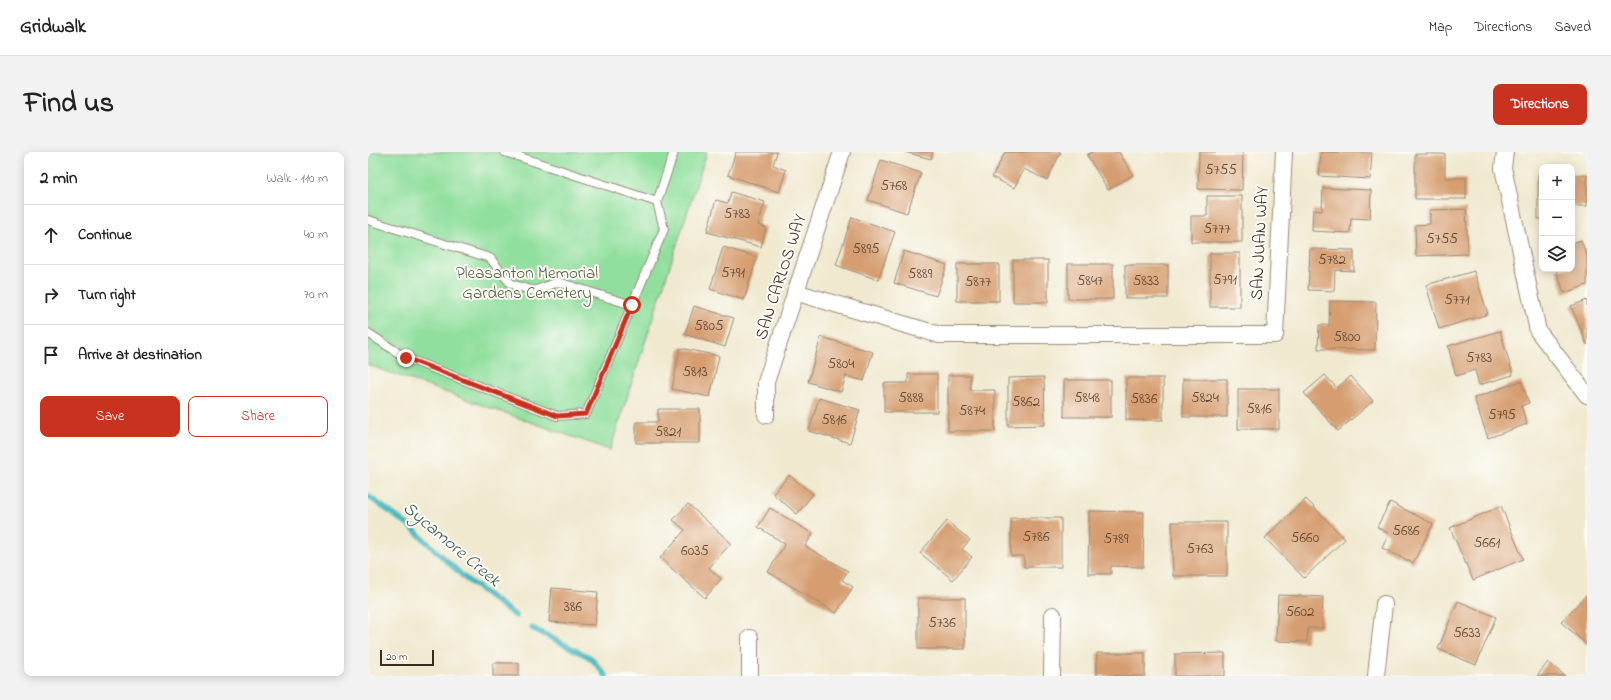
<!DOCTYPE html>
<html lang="en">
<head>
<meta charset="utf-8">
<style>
	:root { --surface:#fff; --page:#f2f2f2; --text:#222; --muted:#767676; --line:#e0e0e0; --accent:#c8321e }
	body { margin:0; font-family:"Indie Flower",sans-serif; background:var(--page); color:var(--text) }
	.controls { position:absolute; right:12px; top:12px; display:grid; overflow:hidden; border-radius:8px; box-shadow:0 2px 10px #0003 }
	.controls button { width:36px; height:36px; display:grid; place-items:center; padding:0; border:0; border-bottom:1px solid var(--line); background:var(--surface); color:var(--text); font:20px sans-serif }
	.scale { position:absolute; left:12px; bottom:10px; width:54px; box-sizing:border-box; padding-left:4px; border:2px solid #3b2a1e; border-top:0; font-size:11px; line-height:14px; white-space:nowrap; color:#3b2a1e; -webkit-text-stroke:3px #fdfcf7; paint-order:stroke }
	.stop { position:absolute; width:12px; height:12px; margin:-9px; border:3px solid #c8321e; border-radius:50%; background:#fff }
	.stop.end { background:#c8321e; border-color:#fff; box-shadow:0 1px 4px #0008 }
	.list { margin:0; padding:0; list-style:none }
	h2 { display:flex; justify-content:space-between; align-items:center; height:52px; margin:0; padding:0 16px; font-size:17px }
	h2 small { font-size:13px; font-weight:400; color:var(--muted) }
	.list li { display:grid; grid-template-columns:26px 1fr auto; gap:12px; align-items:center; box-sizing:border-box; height:60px; padding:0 16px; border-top:1px solid var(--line) }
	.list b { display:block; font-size:15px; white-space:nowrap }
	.list em { font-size:13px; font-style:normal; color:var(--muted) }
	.actions { display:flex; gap:8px; padding:12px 16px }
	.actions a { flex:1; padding:9px 0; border:1px solid var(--accent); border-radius:8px; text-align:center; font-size:14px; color:var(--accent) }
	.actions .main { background:var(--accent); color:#fff }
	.icon { flex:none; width:22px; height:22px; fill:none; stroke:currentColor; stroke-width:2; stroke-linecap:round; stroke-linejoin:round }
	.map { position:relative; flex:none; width:1219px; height:524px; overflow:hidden; border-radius:8px }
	header { display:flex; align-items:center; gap:24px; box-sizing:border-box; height:56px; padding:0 20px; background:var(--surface); border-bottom:1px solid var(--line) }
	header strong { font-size:19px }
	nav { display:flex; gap:22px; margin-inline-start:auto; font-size:14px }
	.intro { display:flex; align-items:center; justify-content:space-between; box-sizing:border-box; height:96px; padding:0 24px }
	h1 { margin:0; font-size:28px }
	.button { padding:10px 18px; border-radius:8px; background:var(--accent); color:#fff; font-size:14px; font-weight:700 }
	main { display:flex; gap:24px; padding:0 24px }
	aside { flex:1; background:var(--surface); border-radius:8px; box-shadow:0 2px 10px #0003 }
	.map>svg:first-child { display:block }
</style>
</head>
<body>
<header>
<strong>Gridwalk</strong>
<nav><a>Map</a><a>Directions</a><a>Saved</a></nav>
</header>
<div class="intro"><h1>Find us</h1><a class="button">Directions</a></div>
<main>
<aside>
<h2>2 min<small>Walk · 110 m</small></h2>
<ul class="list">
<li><svg class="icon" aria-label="ahead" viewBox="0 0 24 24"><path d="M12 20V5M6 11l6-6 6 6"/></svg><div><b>Continue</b></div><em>40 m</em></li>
<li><svg class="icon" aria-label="right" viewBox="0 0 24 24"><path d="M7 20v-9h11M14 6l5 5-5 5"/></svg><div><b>Turn right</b></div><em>70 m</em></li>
<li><svg class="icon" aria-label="arrive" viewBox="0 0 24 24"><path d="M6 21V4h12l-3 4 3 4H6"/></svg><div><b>Arrive at destination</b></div></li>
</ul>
<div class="actions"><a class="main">Save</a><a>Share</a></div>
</aside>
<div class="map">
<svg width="1219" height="524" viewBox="0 0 1219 524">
	<rect width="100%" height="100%" fill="#fdfcf7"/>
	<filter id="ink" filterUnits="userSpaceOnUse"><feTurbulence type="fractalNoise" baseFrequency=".025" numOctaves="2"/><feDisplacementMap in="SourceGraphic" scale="8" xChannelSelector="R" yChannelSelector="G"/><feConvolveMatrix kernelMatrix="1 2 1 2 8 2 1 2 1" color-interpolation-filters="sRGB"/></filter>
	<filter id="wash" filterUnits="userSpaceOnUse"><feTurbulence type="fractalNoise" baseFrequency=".012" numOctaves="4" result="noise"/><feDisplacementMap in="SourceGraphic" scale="16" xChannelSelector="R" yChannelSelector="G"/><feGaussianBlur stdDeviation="0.9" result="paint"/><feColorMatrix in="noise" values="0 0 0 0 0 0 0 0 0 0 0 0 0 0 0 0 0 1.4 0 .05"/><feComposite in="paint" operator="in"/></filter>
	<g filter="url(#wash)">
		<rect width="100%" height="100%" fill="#f0e9d0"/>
		<path fill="#91df9e" stroke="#66845e" d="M0 0H339L242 298 0 213Z"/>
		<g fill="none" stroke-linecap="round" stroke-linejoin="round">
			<g stroke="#4ab9c0" stroke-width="5.5">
				<path d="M0 344 44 376 98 427 148 464"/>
				<path d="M164 476 223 506 238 524"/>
			</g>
		</g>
		<g id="blocks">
			<g fill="#d59d70">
				<path d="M368 0H409L405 13 418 18 411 40 360 23Z"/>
				<path d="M537 0H565L563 7Z"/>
				<path d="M637 0H693L679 28 656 17 646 36 624 25Z"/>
				<path d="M724 0H751L765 23 740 38 719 3Z"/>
				<path d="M831 0H875L874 38 830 37Z"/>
				<path d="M953 0 1004 1 1002 27 951 24Z"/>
				<path d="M1047 2H1077V26H1098V47H1047Z"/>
				<path d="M513 8 553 21 539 61 500 48Z"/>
				<rect x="1170" y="23" width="4" height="44"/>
				<rect x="1204" y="23" width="15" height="31"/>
				<path d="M955 36 1003 38 1002 67 983 66 982 81 944 79 945 58 954 59Z"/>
				<path d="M363 40 397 50 390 73 398 75 393 95 339 80 348 48 360 51Z"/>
				<path d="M839 44H874V90H823V64H839Z"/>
				<path d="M1098 57 1100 102 1048 104 1047 73 1062 72V58Z"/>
				<path d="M484 65 527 80 510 128 468 113Z"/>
				<path d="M1213 88 1219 104V133L1196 141 1188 117H1204V91Z"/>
				<path d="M355 95 389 105 376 148 342 137Z"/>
				<path d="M942 97 986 98V119L967 118 966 139 940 138Z"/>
				<path d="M536 99 579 113 568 144 526 131Z"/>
				<rect x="842" y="101" width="30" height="54"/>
				<rect x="645" y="108" width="35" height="42"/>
				<rect x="589" y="112" width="42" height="37"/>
				<rect x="700" y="112" width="45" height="35"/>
				<rect x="757" y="113" width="43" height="33"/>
				<path d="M1106 119 1120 162 1071 177 1058 133Z"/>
				<path d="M1219 148V193L1203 154Z"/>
				<path d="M962 149 1008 150 1007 198 950 197 951 173H961Z"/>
				<path d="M326 154 366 166 357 195 317 182Z"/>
				<path d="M1132 179 1145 223 1111 233 1107 218 1088 224 1080 194Z"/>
				<path d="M453 185 505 200 496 229 478 224 473 240 440 230Z"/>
				<path d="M312 196 351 204 342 245 304 237Z"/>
				<path d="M540 222H569V260H516V231H540Z"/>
				<path d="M580 223H602V238H627V279H580Z"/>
				<path d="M957 223 969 236 983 224 1005 249 970 279 936 241Z"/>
				<path d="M676 225 677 273 640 274V226Z"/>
				<rect x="758" y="226" width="37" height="42"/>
				<rect x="815" y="227" width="44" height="38"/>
				<rect x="696" y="228" width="47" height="37"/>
				<path d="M1153 229 1161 251 1153 254 1159 272 1120 286 1106 246Z"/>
				<rect x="870" y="237" width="41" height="40"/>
				<path d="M451 246 492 258 482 291 441 279Z"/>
				<path d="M290 257H332V291H268V270H290Z"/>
				<path d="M421 323 445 342 429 362 405 342Z"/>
				<path d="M938 347 977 387 936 426 897 386Z"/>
				<path d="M1022 350 1065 372 1045 411 1014 396 1021 382 1009 375Z"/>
				<path d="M320 352 363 391 341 416 353 427 337 446 292 406 317 378 305 368Z"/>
				<path d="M1133 354 1155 407 1105 428 1082 376Z"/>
				<path d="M402 356 445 382 437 394 480 419 474 428 485 435 468 461 400 420 417 392 390 375Z"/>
				<path d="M721 359 776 360 775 415 743 414V422H720Z"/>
				<path d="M643 366H693V415H656V404H643Z"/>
				<path d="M579 369 602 388 594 397 604 405 585 428 552 401Z"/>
				<path d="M804 370H859V424H805Z"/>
				<path d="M184 436 230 440 227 473 181 470Z"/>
				<path d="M1219 442V493L1193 470Z"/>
				<path d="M910 443 955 445 954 476H940L939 490 908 489Z"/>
				<rect x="550" y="446" width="47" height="51"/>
				<path d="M1090 449 1128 465 1108 513 1070 497Z"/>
				<rect x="729" y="501" width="48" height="23"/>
				<path d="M857 501V524H807V502Z"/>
				<path d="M1180 510 1197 524H1169Z"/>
				<rect x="125" y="511" width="26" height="13"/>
			</g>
		</g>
	</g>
	<g filter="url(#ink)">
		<use href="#blocks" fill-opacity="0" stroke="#968a77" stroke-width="1"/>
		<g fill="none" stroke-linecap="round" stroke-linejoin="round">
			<g stroke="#968a77" stroke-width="10">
				<g id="lane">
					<path d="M137 0 289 50 306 0"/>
					<path d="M0 68 122 106 143 132 166 139 190 130 264 153"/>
					<path d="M0 181 38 206 189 264 218 262 296 77 289 50"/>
				</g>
			</g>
			<g stroke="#968a77" stroke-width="18">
				<g id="street">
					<path d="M1137 0 1135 16 1170 179 1219 243"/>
					<path d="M427 140 572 183H907L916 0"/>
					<path d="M398 263V230L474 0"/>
					<path d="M382 486V524"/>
					<path d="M684 524 685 463"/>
					<path d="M1008 524 1016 452"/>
				</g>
			</g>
			<use href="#lane" stroke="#fff" stroke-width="8"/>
			<use href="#street" stroke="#fff" stroke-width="16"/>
		</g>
	</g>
	<g fill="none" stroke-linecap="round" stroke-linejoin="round" filter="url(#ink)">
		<path stroke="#c8321e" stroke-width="5" d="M38 206 189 264 218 262 264 153"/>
	</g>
	<g text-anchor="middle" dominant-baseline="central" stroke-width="4" stroke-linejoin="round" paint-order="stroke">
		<g font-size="15" fill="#624732">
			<text x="853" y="18">5755</text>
			<text x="526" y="34">5768</text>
			<text x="369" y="62">5783</text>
			<text x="849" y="77">5777</text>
			<text x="1074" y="87">5755</text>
			<text x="498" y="97">5895</text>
			<text x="964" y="108">5782</text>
			<text x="365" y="121">5791</text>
			<text x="552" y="122">5889</text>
			<text x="857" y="128">5791</text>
			<text x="722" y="129">5847</text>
			<text x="778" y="129">5833</text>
			<text x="610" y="130">5877</text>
			<text x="1089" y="148">5771</text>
			<text x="341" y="174">5805</text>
			<text x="979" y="185">5800</text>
			<text x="1111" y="206">5783</text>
			<text x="473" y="212">5804</text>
			<text x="327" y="220">5813</text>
			<text x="543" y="246">5888</text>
			<text x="719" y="246">5848</text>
			<text x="837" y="246">5824</text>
			<text x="776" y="247">5836</text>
			<text x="658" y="250">5862</text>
			<text x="891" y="257">5816</text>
			<text x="604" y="259">5874</text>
			<text x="1134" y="263">5795</text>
			<text x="466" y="268">5816</text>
			<text x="300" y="280">5821</text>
			<text x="1038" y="379">5686</text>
			<text x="668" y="385">5786</text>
			<text x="937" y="386">5660</text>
			<text x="748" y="387">5789</text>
			<text x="1119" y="391">5661</text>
			<text x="832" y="397">5763</text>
			<text x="327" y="399">6035</text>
			<text x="205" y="455">386</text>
			<text x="932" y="460">5602</text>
			<text x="574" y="471">5736</text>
			<text x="1099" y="481">5633</text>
		</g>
		<g font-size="17" fill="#3b2a1e" stroke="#fdfcf7">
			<text transform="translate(892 91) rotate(-87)">SAN JUAN WAY</text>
			<text transform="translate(413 125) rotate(-72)">SAN CARLOS WAY</text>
		</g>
		<g font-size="17" fill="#556044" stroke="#fdfcf7">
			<text x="159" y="121">Pleasanton Memorial<tspan x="159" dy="20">Gardens Cemetery</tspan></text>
		</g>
		<g font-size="18" font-style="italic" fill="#405c57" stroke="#fdfcf7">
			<text transform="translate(83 393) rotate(40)">Sycamore Creek</text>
		</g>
	</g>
</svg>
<div class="controls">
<button>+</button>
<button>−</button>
<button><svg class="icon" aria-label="layers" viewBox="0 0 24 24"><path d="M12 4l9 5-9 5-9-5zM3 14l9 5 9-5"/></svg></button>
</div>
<div class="scale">20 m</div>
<div class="stop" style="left:264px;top:153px"></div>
<div class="stop end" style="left:38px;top:206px"></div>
</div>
</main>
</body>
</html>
